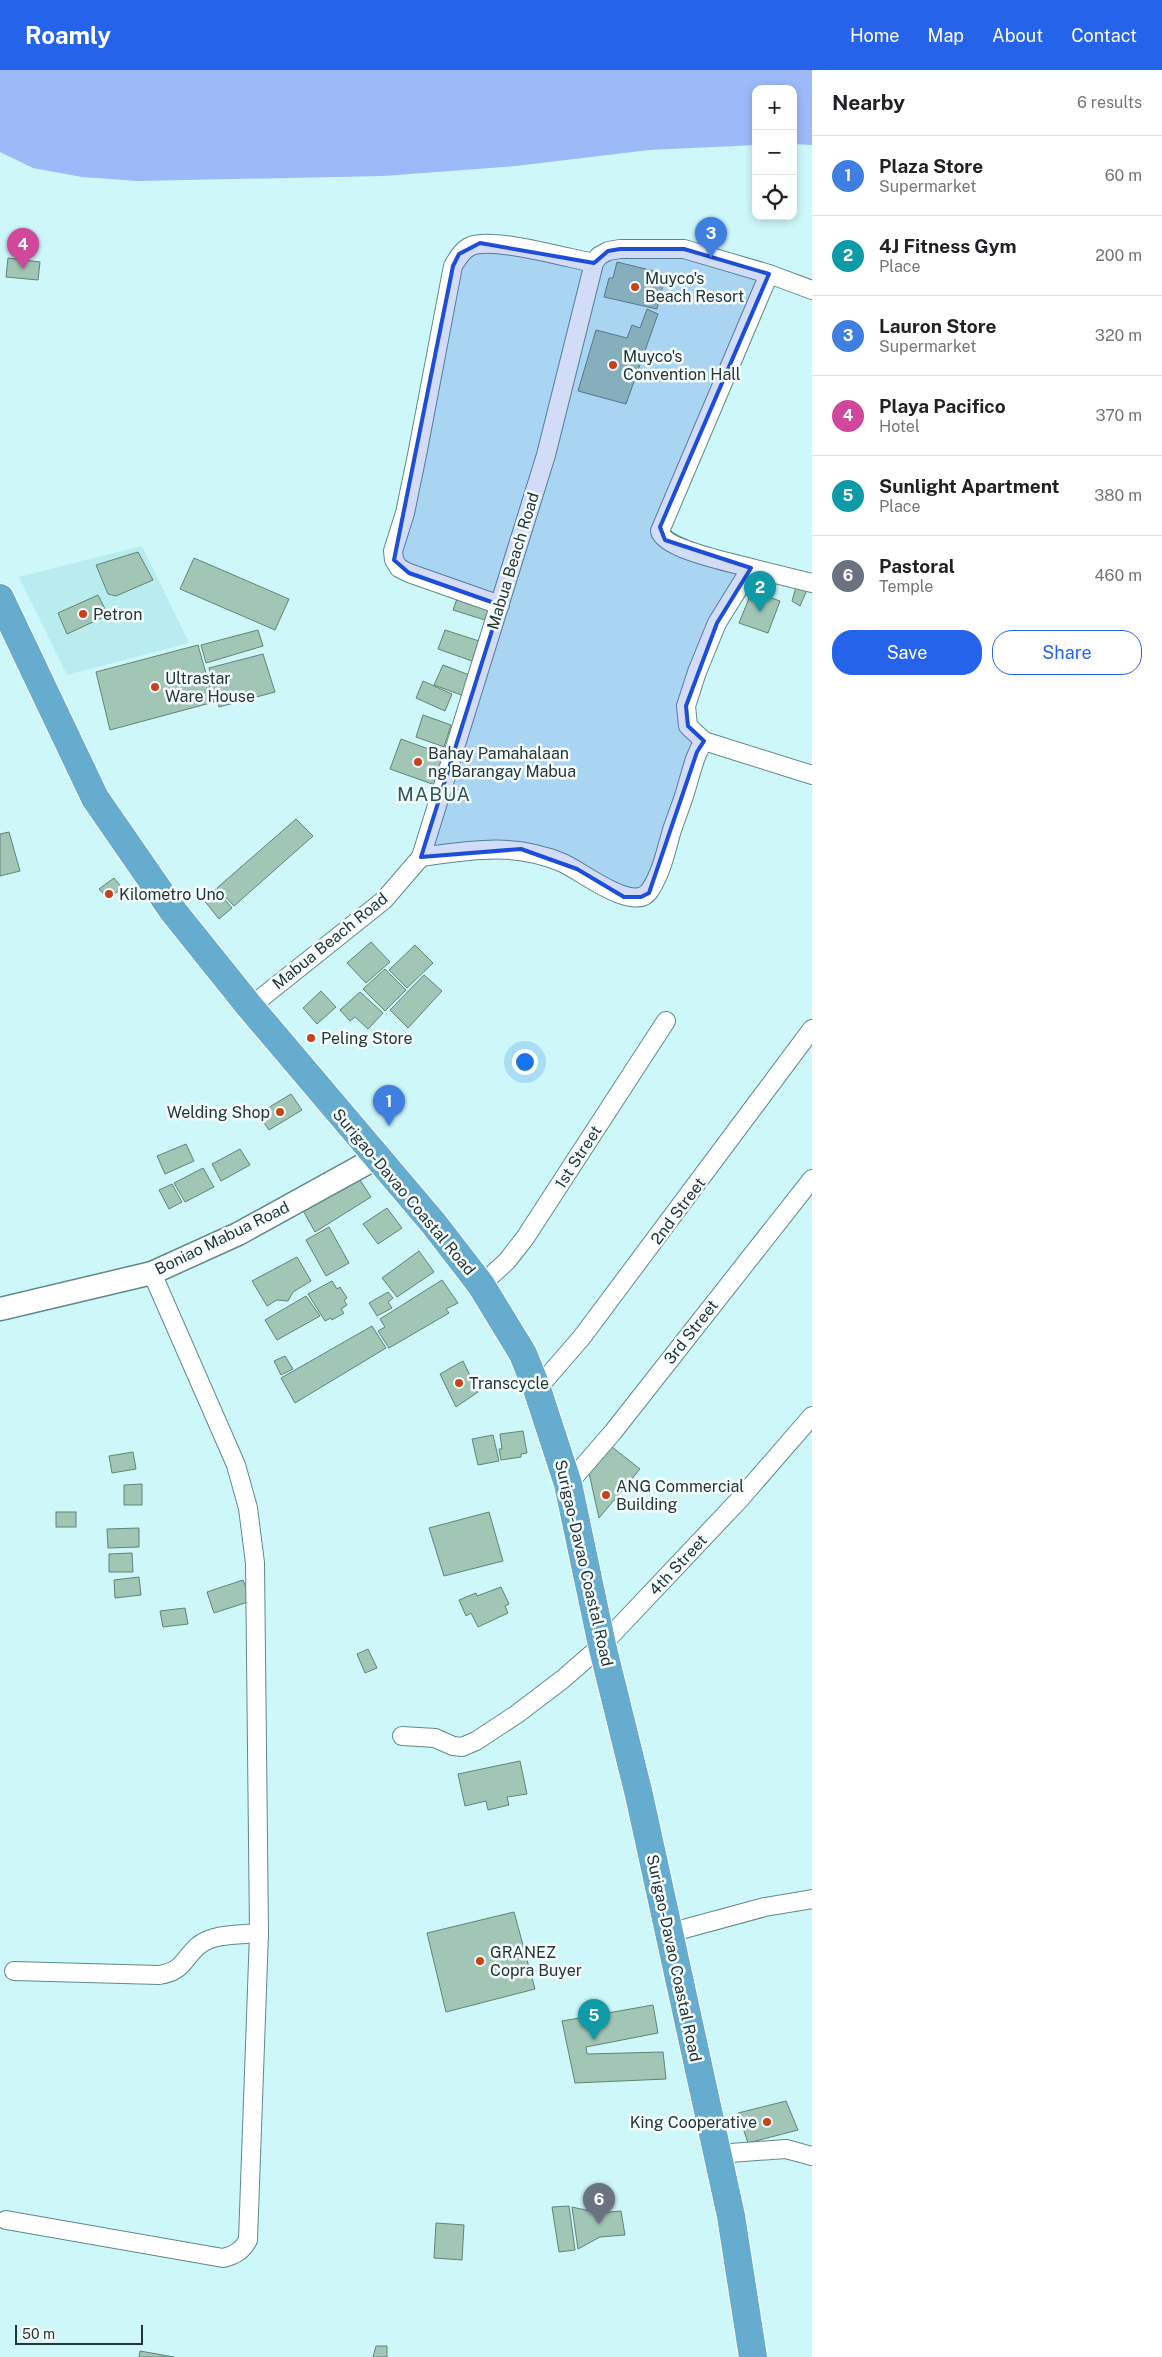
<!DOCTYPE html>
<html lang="en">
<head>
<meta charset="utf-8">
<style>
	:root { --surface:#fff; --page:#f2f2f2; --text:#202124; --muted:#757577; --line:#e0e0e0; --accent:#2563eb }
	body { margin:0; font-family:"Public Sans",sans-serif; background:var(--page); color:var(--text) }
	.controls { position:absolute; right:15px; top:15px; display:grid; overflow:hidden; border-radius:10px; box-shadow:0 2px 8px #0003 }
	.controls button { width:45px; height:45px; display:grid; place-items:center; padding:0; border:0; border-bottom:1px solid var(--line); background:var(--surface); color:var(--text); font:25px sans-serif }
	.scale { position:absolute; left:15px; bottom:12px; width:128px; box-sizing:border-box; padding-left:5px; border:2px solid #253536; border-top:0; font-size:14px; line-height:18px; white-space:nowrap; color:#253536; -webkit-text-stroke:4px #f5fdfd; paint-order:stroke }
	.you { position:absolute; left:524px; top:991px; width:18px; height:18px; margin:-12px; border:4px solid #fff; border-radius:50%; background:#1a73e8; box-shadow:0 0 0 8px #1a73e833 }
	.badge { display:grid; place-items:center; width:32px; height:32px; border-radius:50%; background:var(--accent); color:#fff; font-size:16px; font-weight:700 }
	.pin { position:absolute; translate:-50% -41px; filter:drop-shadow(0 1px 2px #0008) }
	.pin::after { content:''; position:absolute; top:26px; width:18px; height:15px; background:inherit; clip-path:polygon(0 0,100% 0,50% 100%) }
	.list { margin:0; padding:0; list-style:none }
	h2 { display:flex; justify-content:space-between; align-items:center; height:65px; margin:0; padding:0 20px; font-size:21px }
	h2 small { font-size:16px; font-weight:400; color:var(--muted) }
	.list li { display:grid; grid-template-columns:32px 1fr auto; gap:15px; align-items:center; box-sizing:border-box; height:80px; padding:0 20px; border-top:1px solid var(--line) }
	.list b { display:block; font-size:19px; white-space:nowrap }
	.list p { margin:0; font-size:16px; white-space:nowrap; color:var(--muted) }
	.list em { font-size:16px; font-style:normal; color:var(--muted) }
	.actions { display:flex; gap:10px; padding:15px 20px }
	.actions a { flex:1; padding:11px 0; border:1px solid var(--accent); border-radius:20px; text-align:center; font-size:18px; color:var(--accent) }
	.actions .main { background:var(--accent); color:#fff }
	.icon { flex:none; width:28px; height:28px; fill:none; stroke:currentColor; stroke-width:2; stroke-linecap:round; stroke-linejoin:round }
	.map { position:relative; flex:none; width:812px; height:2287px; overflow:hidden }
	header { display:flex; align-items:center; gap:30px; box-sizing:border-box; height:70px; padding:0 25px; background:var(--accent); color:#fff }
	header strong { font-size:24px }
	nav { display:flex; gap:28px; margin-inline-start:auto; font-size:18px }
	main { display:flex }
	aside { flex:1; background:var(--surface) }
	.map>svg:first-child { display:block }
</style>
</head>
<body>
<header>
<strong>Roamly</strong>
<nav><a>Home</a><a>Map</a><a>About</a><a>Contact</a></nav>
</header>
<main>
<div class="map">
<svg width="812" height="2287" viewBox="0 0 812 2287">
	<rect width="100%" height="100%" fill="#cdf7f9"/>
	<path fill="#b8ecee" d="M142 476 189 573 67 605 19 507Z"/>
	<path fill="#9cbaf7" d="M0 0H812V75L793 74V19H756V75L649 80 516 96 383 106 138 111 82 107 33 98 0 82Z"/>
	<g fill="#a2c6b6" stroke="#618374">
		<path d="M8 188 40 192 38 210 6 207Z"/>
		<path d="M617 192 666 204 657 239 604 227 609 208H613Z"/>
		<path d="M647 239 658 244 626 334 578 321 596 260 627 268 632 255 640 258Z"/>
		<path d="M138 482 153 510 116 526 108 524 96 495Z"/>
		<path d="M194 488 289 529 275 560 180 519Z"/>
		<path d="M796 517 807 520 800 536 792 531Z"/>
		<path d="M752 521 780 531 768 563 739 553Z"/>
		<path d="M98 525 108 545 67 564 58 543Z"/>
		<path d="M458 526 492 536 488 551 453 540Z"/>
		<path d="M258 560 263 576 206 593 201 575Z"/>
		<path d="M445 560 479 571 472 591 438 579Z"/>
		<path d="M198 575 214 632 110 660 96 602Z"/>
		<path d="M263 584 275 622 219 637 209 598Z"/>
		<path d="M443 595 472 606 464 626 434 615Z"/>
		<path d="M423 611 452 624 445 641 416 628Z"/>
		<path d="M423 645 451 655 444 677 416 667Z"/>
		<path d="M401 669 445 685 435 715 390 699Z"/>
		<path d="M296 749 313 766 234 836 217 818Z"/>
		<path d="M9 762 20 801 0 806V764Z"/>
		<path d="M114 808 122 818 108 829 99 819Z"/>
		<path d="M216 819 232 838 219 849 203 829Z"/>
		<path d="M371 872 390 892 366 913 347 893Z"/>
		<path d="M415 875 433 893 407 918 389 900Z"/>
		<path d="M385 899 406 920 385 941 363 919Z"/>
		<path d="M424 905 442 921 408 958 390 940Z"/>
		<path d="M321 921 336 937 317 954 303 938Z"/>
		<path d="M360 922 383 943 368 959 355 947 350 951 340 940Z"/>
		<path d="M291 1024 302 1040 269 1060 258 1044Z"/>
		<path d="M186 1074 194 1091 165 1104 157 1086Z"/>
		<path d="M240 1079 250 1095 221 1111 212 1094Z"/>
		<path d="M203 1098 214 1117 185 1132 174 1113Z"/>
		<path d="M358 1107 371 1127 315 1162 301 1137Z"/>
		<path d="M172 1114 182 1132 169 1139 159 1120Z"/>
		<path d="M387 1138 402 1158 378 1174 363 1154Z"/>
		<path d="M329 1157 349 1193 326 1206 306 1170Z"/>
		<path d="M419 1181 434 1202 397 1227 382 1208Z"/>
		<path d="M297 1187 311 1211 293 1222 288 1231 277 1230 267 1236 252 1211Z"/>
		<path d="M442 1210 458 1233 446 1239 449 1243 389 1278 378 1261 385 1257 380 1249Z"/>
		<path d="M332 1211 337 1219 340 1217 347 1228 344 1230 347 1235 341 1239 344 1243 332 1250 331 1248 325 1251 308 1224Z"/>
		<path d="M388 1222 393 1228 388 1232 392 1238 377 1246 369 1233Z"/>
		<path d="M306 1226 320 1246 277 1270 265 1250Z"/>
		<path d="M372 1256 386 1278 295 1333 281 1308Z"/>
		<path d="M285 1286 293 1299 281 1305 274 1291Z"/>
		<path d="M463 1291 478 1322 456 1337 440 1304Z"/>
		<path d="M523 1361 527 1383 521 1384V1387L501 1390 499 1379H502L500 1364Z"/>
		<path d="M493 1365 499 1391 478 1395 472 1369Z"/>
		<path d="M612 1377 640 1399 599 1448 589 1403Z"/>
		<path d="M133 1382 136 1399 112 1403 109 1386Z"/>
		<path d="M142 1414V1435H124V1415Z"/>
		<rect x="56" y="1442" width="20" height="15"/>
		<path d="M489 1442 503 1491 444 1506 429 1458Z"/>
		<path d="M139 1458V1477L108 1478 107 1459Z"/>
		<path d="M132 1483 133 1502H109V1484Z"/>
		<path d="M139 1507 141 1525 115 1528 114 1510Z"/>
		<path d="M243 1510 251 1531 214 1543 207 1522Z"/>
		<path d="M501 1517 509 1534 505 1536 508 1543 478 1557 471 1543 466 1546 459 1530 476 1523 477 1526Z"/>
		<path d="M185 1538 188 1554 163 1557 160 1541Z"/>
		<path d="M368 1579 377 1598 365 1603 357 1584Z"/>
		<path d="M520 1691 527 1724 507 1727 509 1735 488 1740 486 1731 465 1736 458 1704Z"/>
		<path d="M514 1842 535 1919 446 1942 427 1863Z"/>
		<path d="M653 1935 658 1963 586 1977 587 1984 663 1982 666 2009 575 2013 562 1951Z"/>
		<path d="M786 2031 798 2060 748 2073 738 2043Z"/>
		<path d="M569 2136 575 2180 559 2182 552 2137Z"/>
		<path d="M572 2137 599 2143 621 2141 625 2165 600 2167 578 2179Z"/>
		<path d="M436 2153 464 2155 462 2190 434 2188Z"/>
		<path d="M376 2276H387V2287H373Z"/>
		<path d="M140 2281 174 2287H139Z"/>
	</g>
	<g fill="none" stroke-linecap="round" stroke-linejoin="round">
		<g stroke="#608889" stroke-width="20">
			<g id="minor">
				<path d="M769 204 660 461C663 479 733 493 751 498L717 553 697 602 686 636 688 656 704 671 812 705"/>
				<path d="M751 498 812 513"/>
				<path d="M500 535 409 503 399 498 394 490 393 481 405 443 417 385 453 196C458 188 462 180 471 176 494 167 568 188 594 193"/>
				<path d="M421 787C471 780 515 772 563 793 580 800 635 845 650 820 662 802 666 780 672 760 677 745 683 731 687 716 692 700 694 686 704 671"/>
				<path d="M250 937 384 830 421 787 546 385 594 193 599 186 608 181 620 179H684L769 204 812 220"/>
				<path d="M481 1215 507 1191 525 1168 666 951"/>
				<path d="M537 1319 582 1267 812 959"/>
				<path d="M568 1414 613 1362 812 1109"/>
				<path d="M402 1666 435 1668 453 1676 462 1677 476 1671 517 1644 563 1609 602 1575 740 1429 812 1346"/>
				<path d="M669 1863 765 1837 812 1829"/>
				<path d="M14 1901 159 1905C184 1901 182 1890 198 1876 213 1863 240 1865 259 1863"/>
				<path d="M717 2084 786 2079 812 2086"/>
				<path d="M6 2150 223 2188C235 2185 242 2181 248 2170L259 1863 255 1493 248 1438 236 1395 152 1203"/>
			</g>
		</g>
		<g stroke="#608889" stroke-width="25">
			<path id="tertiary" d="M0 1239 152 1203 238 1164 376 1088"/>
		</g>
		<g stroke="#fff" stroke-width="30">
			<path id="trunk" d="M0 528 95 728 173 841 250 937 434 1154 481 1215 523 1284 537 1319 568 1414 602 1575 639 1725 731 2146 753 2287"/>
		</g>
		<use href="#minor" stroke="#fff" stroke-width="18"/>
		<use href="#tertiary" stroke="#fff" stroke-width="22"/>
		<use href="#trunk" stroke="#66acce" stroke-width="28"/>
	</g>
	<path fill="#1d4ed8" fill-opacity="0.2" stroke="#1d4ed8" stroke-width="4" stroke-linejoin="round" d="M480 173 594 193 608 181 620 179H684L769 204 660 457 665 470 751 498 717 553 686 636 688 656 704 671 697 682 649 823 641 827H624L577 799 521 779 421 787 500 535 409 503 394 490 453 196 459 184Z"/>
	<g fill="#ca411c" stroke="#f5fdfd" stroke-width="2">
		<circle cx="635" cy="217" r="5"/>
		<circle cx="613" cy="295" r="5"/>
		<circle cx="83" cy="544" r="5"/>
		<circle cx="155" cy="617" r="5"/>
		<circle cx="418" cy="692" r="5"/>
		<circle cx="109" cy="824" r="5"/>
		<circle cx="311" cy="968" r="5"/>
		<circle cx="280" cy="1042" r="5"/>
		<circle cx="459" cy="1313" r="5"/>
		<circle cx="606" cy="1425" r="5"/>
		<circle cx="480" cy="1891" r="5"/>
		<circle cx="767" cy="2052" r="5"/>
	</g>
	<g text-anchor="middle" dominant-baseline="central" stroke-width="5" stroke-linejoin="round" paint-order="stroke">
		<g font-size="16" fill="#253536" stroke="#f5fdfd" text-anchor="start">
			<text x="645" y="208">Muyco's<tspan x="645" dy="18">Beach Resort</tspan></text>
			<text x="623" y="286">Muyco's<tspan x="623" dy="18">Convention Hall</tspan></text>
			<text x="93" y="544">Petron</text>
			<text x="165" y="608">Ultrastar<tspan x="165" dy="18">Ware House</tspan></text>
			<text x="428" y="683">Bahay Pamahalaan<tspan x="428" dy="18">ng Barangay Mabua</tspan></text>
			<text x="119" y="824">Kilometro Uno</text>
			<text x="321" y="968">Peling Store</text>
			<text x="270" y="1042" text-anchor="end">Welding Shop</text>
			<text x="469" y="1313">Transcycle</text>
			<text x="616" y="1416">ANG Commercial<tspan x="616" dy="18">Building</tspan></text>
			<text x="490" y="1882">GRANEZ<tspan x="490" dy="18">Copra Buyer</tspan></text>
			<text x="757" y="2052" text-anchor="end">King Cooperative</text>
		</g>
		<g font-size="16" fill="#253536" stroke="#f5fdfd">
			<text transform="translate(513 491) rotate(-73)">Mabua Beach Road</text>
			<text transform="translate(330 871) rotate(-39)">Mabua Beach Road</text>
			<text transform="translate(578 1087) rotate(-57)">1st Street</text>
			<text transform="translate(404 1122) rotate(50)">Surigao-Davao Coastal Road</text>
			<text transform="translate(678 1141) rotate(-53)">2nd Street</text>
			<text transform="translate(222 1168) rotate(-26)">Boniao Mabua Road</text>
			<text transform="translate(691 1262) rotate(-52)">3rd Street</text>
			<text transform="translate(584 1493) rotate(77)">Surigao-Davao Coastal Road</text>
			<text transform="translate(678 1495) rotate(-47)">4th Street</text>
			<text transform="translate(674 1888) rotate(78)">Surigao-Davao Coastal Road</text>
		</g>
		<g font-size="19" letter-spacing="1" fill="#315759" stroke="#f5fdfd">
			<text x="434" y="724">MABUA</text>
		</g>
	</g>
</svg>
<div class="controls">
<button>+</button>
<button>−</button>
<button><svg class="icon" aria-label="locate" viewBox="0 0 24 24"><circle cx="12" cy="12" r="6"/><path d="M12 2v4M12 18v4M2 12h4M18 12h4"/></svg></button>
</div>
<div class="scale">50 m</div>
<div class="you"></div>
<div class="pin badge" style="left:389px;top:1056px;background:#3f7fe0">1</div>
<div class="pin badge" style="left:760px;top:542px;background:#0f9aa8">2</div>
<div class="pin badge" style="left:711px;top:188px;background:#3f7fe0">3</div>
<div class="pin badge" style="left:23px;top:199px;background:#d1479c">4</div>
<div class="pin badge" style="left:594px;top:1970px;background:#0f9aa8">5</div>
<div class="pin badge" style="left:599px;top:2154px;background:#6b7280">6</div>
</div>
<aside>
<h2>Nearby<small>6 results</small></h2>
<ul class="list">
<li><span class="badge" style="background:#3f7fe0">1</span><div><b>Plaza Store</b><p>Supermarket</p></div><em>60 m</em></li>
<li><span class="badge" style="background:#0f9aa8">2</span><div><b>4J Fitness Gym</b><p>Place</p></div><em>200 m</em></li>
<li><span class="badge" style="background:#3f7fe0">3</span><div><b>Lauron Store</b><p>Supermarket</p></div><em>320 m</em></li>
<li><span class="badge" style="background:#d1479c">4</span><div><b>Playa Pacifico</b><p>Hotel</p></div><em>370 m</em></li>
<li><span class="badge" style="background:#0f9aa8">5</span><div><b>Sunlight Apartment</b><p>Place</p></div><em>380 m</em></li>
<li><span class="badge" style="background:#6b7280">6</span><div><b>Pastoral</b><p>Temple</p></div><em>460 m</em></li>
</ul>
<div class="actions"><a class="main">Save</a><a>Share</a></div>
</aside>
</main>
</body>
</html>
